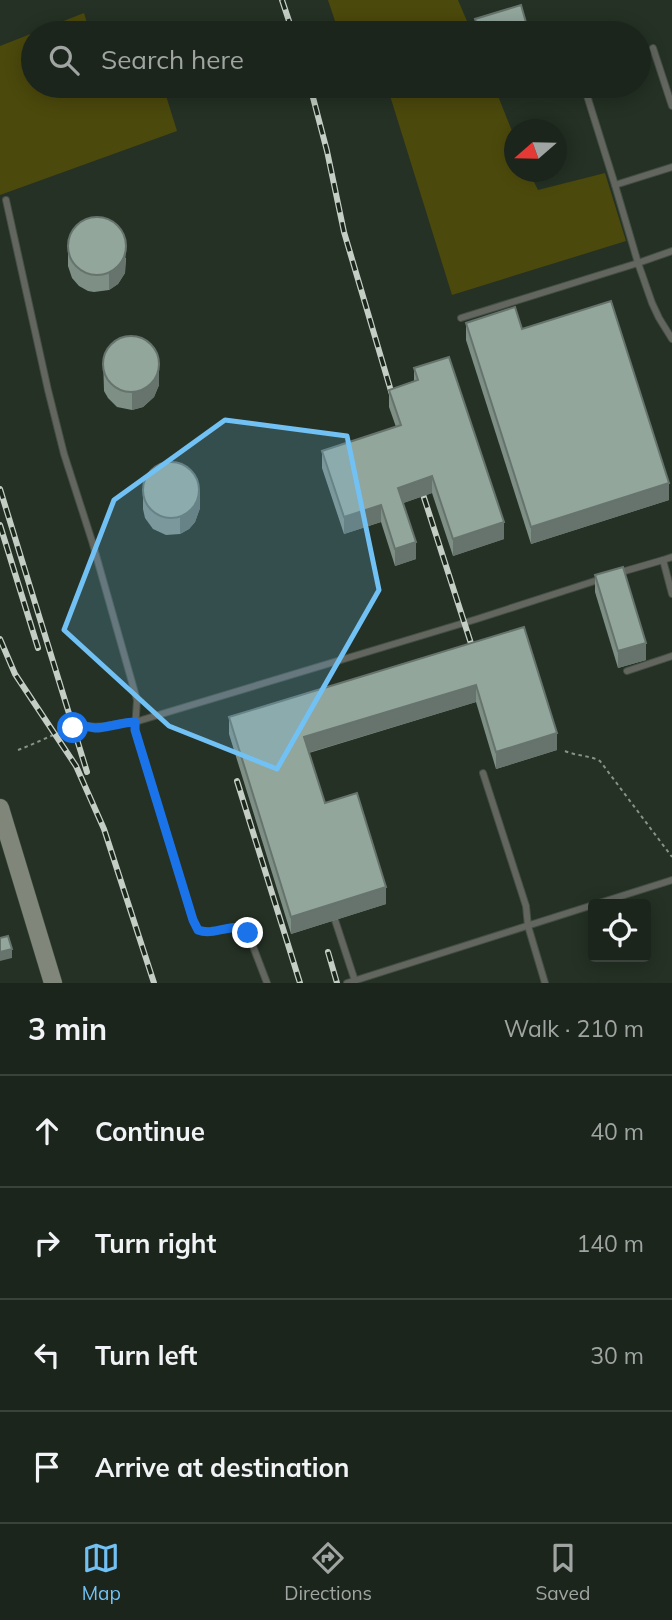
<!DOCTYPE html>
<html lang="en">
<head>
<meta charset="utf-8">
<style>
	:root { --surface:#1c251c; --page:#252d25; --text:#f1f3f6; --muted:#a0a5a3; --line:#3a423b; --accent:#72c1f5 }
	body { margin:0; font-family:Mulish,sans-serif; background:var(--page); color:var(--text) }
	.controls { position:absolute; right:21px; bottom:21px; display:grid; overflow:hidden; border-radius:7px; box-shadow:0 4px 18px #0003 }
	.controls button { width:63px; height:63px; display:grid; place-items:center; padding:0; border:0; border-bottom:2px solid var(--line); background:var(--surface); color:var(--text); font:35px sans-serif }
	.compass { position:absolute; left:504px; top:119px; width:63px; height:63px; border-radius:50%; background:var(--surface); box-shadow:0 4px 18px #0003; rotate:250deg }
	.stop { position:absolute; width:21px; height:21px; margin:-16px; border:5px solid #1a73e8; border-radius:50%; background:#fff }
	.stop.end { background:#1a73e8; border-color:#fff; box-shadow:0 2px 7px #0008 }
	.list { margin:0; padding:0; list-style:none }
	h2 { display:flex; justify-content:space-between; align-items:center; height:91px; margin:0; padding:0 28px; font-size:30px }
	h2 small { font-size:23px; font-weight:400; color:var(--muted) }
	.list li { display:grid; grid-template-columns:46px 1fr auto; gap:21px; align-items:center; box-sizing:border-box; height:112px; padding:0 28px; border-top:2px solid var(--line) }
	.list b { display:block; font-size:26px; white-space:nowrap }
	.list em { font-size:23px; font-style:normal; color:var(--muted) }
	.icon { flex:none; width:38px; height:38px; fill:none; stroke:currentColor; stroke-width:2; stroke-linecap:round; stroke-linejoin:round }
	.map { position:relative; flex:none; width:672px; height:983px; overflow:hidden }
	.search { position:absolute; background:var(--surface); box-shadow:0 4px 18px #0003; left:21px; right:21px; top:21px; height:77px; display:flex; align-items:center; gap:18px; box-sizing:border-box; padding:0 24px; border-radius:38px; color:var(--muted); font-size:26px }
	.sheet { height:539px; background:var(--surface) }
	nav { display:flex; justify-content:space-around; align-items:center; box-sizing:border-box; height:98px; border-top:2px solid var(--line); background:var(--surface); font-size:19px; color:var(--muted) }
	nav a { display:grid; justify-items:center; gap:4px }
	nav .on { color:var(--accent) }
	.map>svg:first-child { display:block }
</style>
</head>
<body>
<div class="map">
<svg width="672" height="983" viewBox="0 0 672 983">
	<rect width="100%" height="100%" fill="#253125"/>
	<g fill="#4c490c">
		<path d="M328 0H458L472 33H339Z"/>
		<path d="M84 13 90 33H33V86H107L108 89 119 86H163L177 131 0 195V46Z"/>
		<path d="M387 86H494L514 136V172H529L538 190 605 173 626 241 452 295Z"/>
	</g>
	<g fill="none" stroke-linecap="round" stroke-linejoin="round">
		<g stroke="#434f43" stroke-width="8">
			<g id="lane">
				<path d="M653 48 672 106"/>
				<path d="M584 86 615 185 672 167"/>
				<path d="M6 200 48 390 64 454 92 541 137 700 135 730 193 920 198 930C213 936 230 924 246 928L267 983"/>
				<path d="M672 251 638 263 652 303 659 318 672 339"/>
				<path d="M461 318 638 263 615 185"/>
				<path d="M672 557 663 560 672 594"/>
				<path d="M618 573 663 560"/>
				<path d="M627 671 672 656"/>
				<path d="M83 725C101 730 117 722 135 722L477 619 601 579"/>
				<path d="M483 773 526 906 528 926 545 983"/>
				<path d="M596 904 672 880"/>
				<path d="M335 920 355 981"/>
				<path d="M347 983 593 905"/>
			</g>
		</g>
		<g stroke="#434f43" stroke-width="19">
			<path id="secondary" d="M0 808 53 983"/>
		</g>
		<g stroke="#889287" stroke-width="2" stroke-dasharray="3.5 3.5" stroke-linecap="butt">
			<path d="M18 750C37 743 55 733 75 727"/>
			<path d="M565 751C576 756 589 755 600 761L672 857"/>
		</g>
		<use href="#lane" stroke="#63665f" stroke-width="6"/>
		<use href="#secondary" stroke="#81867a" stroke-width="18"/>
		<g stroke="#c5cec5" stroke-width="6">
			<g id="rail">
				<path d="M282 0 293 33"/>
				<path d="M310 86 327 151 344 232 396 408"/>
				<path d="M418 479 476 659"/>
				<path d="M0 489 87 772"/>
				<path d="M0 525 38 648"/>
				<path d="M0 639 15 674 76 766 104 829 154 983"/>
				<path d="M237 781 300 983"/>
				<path d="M328 952 337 983"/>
			</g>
		</g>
		<use href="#rail" stroke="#1c271c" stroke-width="3.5" stroke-dasharray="10" stroke-linecap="butt"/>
	</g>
	<g fill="#7e8f86">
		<path d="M475 19 527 33H476Z"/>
		<path d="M68 249 126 258 125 273 118 284 109 290 94 292 88 291 79 286 72 278 68 266Z"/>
		<path d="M466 323 522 329 669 500 531 544 466 340Z"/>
		<path d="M103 357 159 385 154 397 143 407 132 410 117 407 108 398 104 391Z"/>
		<path d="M414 368 504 539 453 556 432 493 403 503 416 559 395 566 381 522 344 534 322 468V451L396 427 389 407V390L414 381Z"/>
		<path d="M143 491 200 508 195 522 189 529 180 534 166 535 153 529 145 518 143 509Z"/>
		<path d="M595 575 646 660 618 668 595 592Z"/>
		<path d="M524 627 557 750 496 769 476 702 309 753 325 803 386 904 291 934 229 734V717Z"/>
	</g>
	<g fill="#66746d">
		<path d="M527 26V33H503Z"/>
		<path d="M126 241 125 273 118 284 109 290V273Z"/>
		<path d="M159 368V385L154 397 143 407 132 410V393Z"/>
		<path d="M432 476V493L398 505V488Z"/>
		<path d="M669 483V500L531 544V527Z"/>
		<path d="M200 491V508L195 522 189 529 180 534V517Z"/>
		<path d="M381 505V522L344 534V517Z"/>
		<path d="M504 522V539L453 556V539Z"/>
		<path d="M416 542V559L395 566V549Z"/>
		<path d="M646 643V660L618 668V651Z"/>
		<path d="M476 685V702L304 754V737Z"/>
		<path d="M557 733V750L496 769V752Z"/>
		<path d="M386 887V904L291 934V917Z"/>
		<path d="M12 949V958L0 961V952Z"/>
	</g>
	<g fill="#92a69c" stroke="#66746d" stroke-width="2">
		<path d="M521 5 527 26 503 33H480L475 19Z"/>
		<circle cx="97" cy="246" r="29"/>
		<path d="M611 301 669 483 531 527 466 323 515 307 522 329Z"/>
		<circle cx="131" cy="364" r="28"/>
		<path d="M449 357 504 522 453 539 432 476 398 488 416 542 395 549 381 505 344 517 322 451 401 425 389 390 418 380 414 368Z"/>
		<circle cx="171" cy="490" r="28"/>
		<path d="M623 567 646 643 618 651 595 575Z"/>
		<path d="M524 627 557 733 496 752 476 685 304 737 325 803 357 793 386 887 291 917 229 717Z"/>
		<path d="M8 936 12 949 0 952V938Z"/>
	</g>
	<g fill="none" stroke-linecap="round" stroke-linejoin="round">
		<path stroke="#1a73e8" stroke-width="9" d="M73 728C85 724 84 727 95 728 108 728 122 722 135 722V730L193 920 198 930C213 936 230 924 246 928L248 933"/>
	</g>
	<path fill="#72c1f5" fill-opacity="0.2" stroke="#72c1f5" stroke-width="5" stroke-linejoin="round" d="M225 420 347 436 379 590 277 769 169 726 64 630 114 500Z"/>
</svg>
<div class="controls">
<button><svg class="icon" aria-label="locate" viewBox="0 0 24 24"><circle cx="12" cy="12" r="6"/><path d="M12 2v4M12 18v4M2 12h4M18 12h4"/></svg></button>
</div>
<svg class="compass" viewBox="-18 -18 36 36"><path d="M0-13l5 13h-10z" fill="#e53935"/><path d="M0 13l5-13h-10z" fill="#a0a5a3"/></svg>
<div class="stop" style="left:73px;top:728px"></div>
<div class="stop end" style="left:248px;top:933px"></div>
<div class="search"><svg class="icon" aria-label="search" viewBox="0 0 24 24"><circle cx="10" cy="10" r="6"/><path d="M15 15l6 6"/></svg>Search here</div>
</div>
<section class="sheet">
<h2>3 min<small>Walk · 210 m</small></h2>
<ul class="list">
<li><svg class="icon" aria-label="ahead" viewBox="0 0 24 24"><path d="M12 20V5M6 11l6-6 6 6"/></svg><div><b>Continue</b></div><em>40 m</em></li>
<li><svg class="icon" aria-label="right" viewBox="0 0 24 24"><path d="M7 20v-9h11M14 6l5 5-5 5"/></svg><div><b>Turn right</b></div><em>140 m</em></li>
<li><svg class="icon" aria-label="left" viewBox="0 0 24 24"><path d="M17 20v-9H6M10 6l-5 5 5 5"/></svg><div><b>Turn left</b></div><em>30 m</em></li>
<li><svg class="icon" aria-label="arrive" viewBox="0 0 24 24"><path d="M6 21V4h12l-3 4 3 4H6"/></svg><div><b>Arrive at destination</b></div></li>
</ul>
</section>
<nav>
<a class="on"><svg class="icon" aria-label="map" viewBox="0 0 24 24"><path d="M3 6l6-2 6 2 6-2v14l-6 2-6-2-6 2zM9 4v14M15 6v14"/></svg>Map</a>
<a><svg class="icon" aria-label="directions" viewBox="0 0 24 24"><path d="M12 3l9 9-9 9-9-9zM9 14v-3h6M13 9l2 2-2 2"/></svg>Directions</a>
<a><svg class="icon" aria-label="saved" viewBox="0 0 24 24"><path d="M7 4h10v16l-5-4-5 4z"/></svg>Saved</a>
</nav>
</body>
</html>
